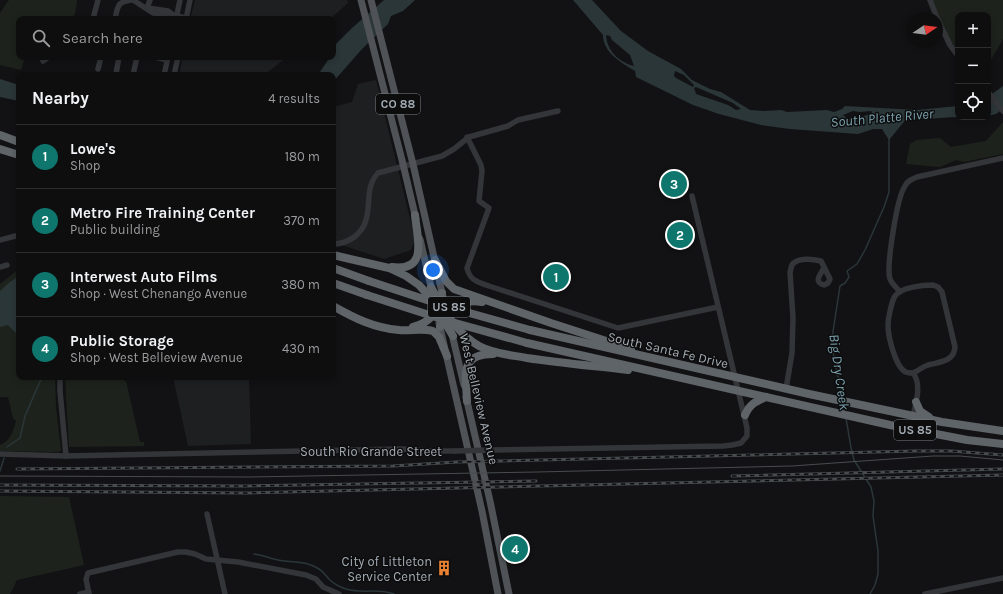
<!DOCTYPE html>
<html lang="en">
<head>
<meta charset="utf-8">
<style>
	:root { --surface:#0e0e0f; --page:#1c1c1d; --text:#f1f3f6; --muted:#9b9c9e; --line:#2e2e2f; --accent:#0f766e }
	body { margin:0; font-family:Karla,sans-serif; background:var(--page); color:var(--text) }
	.controls { position:absolute; right:12px; top:12px; display:grid; overflow:hidden; border-radius:8px; box-shadow:0 2px 6px #0003 }
	.controls button { width:36px; height:36px; display:grid; place-items:center; padding:0; border:0; border-bottom:1px solid var(--line); background:var(--surface); color:var(--text); font:20px sans-serif }
	.compass { position:absolute; left:907px; top:12px; width:36px; height:36px; border-radius:50%; background:var(--surface); box-shadow:0 2px 6px #0003; rotate:77deg }
	.you { position:absolute; left:433px; top:270px; width:14px; height:14px; margin:-10px; border:3px solid #fff; border-radius:50%; background:#1a73e8; box-shadow:0 0 0 6px #1a73e833 }
	.badge { display:grid; place-items:center; width:26px; height:26px; border-radius:50%; background:var(--accent); color:#fff; font-size:13px; font-weight:700 }
	.pin { position:absolute; translate:-50% -50%; border:2px solid #fff; box-shadow:0 1px 4px #0006 }
	.list { margin:0; padding:0; list-style:none }
	h2 { display:flex; justify-content:space-between; align-items:center; height:52px; margin:0; padding:0 16px; font-size:17px }
	h2 small { font-size:13px; font-weight:400; color:var(--muted) }
	.list li { display:grid; grid-template-columns:26px 1fr auto; gap:12px; align-items:center; box-sizing:border-box; height:64px; padding:0 16px; border-top:1px solid var(--line) }
	.list b { display:block; font-size:15px; white-space:nowrap }
	.list p { margin:0; font-size:13px; white-space:nowrap; color:var(--muted) }
	.list em { font-size:13px; font-style:normal; color:var(--muted) }
	.icon { flex:none; width:22px; height:22px; fill:none; stroke:currentColor; stroke-width:2; stroke-linecap:round; stroke-linejoin:round }
	.map { position:relative; flex:none; width:1003px; height:594px; overflow:hidden }
	.search { position:absolute; background:var(--surface); box-shadow:0 2px 6px #0003; left:16px; top:16px; width:320px; height:44px; display:flex; align-items:center; gap:10px; box-sizing:border-box; padding:0 14px; border-radius:8px; color:var(--muted); font-size:15px }
	.panel { position:absolute; background:var(--surface); box-shadow:0 2px 6px #0003; left:16px; top:72px; width:320px; height:308px; border-radius:8px }
	.map>svg:first-child { display:block }
</style>
</head>
<body>
<div class="map">
<svg width="1003" height="594" viewBox="0 0 1003 594">
	<rect width="100%" height="100%" fill="#121214"/>
	<g fill="#1e1f20">
		<path d="M195 0H347L348 3 330 19H190Z"/>
		<path d="M183 57H287L264 75H179Z"/>
		<path d="M376 80 415 239 411 250 384 259 333 242V107L352 102 358 84Z"/>
		<path d="M173 377H249L251 444 188 446Z"/>
	</g>
	<g fill="#1d231c">
		<path d="M9 0H77L75 14 71 19H19V57H25L21 70 0 65V13Z"/>
		<path d="M930 0H1003V39L988 65V15H958V56Z"/>
		<path d="M1003 122V154L964 162 956 160 940 167 906 164 910 144 917 140 940 138 951 147 986 141Z"/>
		<path d="M19 269V377H55L56 407 61 451 57 452 0 451V445C11 440 13 432 16 421L13 418 8 397H0V284Z"/>
		<path d="M65 377H79L84 379 90 377H125L124 381H126L140 442H144V446L69 447Z"/>
		<path d="M0 496 69 497 84 565 17 580 10 594H0Z"/>
	</g>
	<g fill="#2b3639" fill-rule="evenodd">
		<path d="M384 0H415L403 11 391 16 388 24 362 49 333 82V75H318L328 60 327 57H333V47L352 28Z"/>
		<path d="M573 0H592L621 31 648 51 681 69 692 80 710 89 721 92 750 110 764 111 781 110 787 112 827 110 834 112 842 109 845 106 917 110 958 106V117H960C942 117 924 121 907 118L889 140 882 129H873L858 134 790 129 761 125 719 114 693 105 636 77 635 71C622 63 603 53 603 35ZM606 35 610 36 612 40 630 55 634 66C619 62 607 51 606 35ZM675 71 684 75 694 85 693 87 676 78 674 76ZM696 87 733 103 741 109 736 110 728 105 696 94 694 88ZM853 111 860 112 871 111 872 112 871 114C862 116 849 123 843 115Z"/>
		<path d="M0 79 19 85V101L0 97Z"/>
		<path d="M1003 86V109L996 114 988 116V97Z"/>
		<path d="M19 276V336L8 325 0 327V291L10 282Z"/>
	</g>
	<g fill="none" stroke-linecap="round" stroke-linejoin="round">
		<g stroke="#2b3639" stroke-width="1.5">
			<path d="M842 397 832 347V338L840 286 845 283 849 277 847 271 857 264 865 250 884 207 889 192V139"/>
			<path d="M843 405 845 413"/>
			<path d="M846 418 851 448 854 460 871 487 874 501 873 516 878 551V574L875 585 870 594"/>
			<path d="M7 447 20 438 25 416 42 377"/>
			<path d="M0 471 4 458"/>
			<path d="M254 554C262 555 269 558 278 560 293 563 305 560 319 569 324 572 326 576 330 580 334 584 340 587 346 589 362 594 378 588 394 594"/>
		</g>
		<g stroke="#333538" stroke-width="5.5">
			<path d="M133 0 153 13 168 16 173 15"/>
			<path d="M930 0 937 18"/>
			<path d="M147 8 150 0"/>
			<path d="M148 8 168 11 173 15 186 18"/>
			<path d="M937 18 950 45 958 56"/>
			<path d="M93 19 98 0"/>
			<path d="M115 19C118 6 117 2 131 0"/>
			<path d="M176 19 180 0"/>
			<path d="M186 19 190 0"/>
			<path d="M155 57 167 60"/>
			<path d="M43 61 49 57"/>
			<path d="M98 69 101 57"/>
			<path d="M116 74 119 57"/>
			<path d="M133 75 137 57"/>
			<path d="M164 75 168 57"/>
			<path d="M174 75 178 57"/>
			<path d="M988 92 1003 111"/>
			<path d="M467 137 481 165 482 171 479 201 489 208 467 268C470 281 478 282 489 286L618 328 718 307"/>
			<path d="M0 240 19 235"/>
			<path d="M333 244C347 244 362 235 366 220 371 204 365 187 378 173L442 156 454 149 469 137 508 126 518 120 558 111"/>
			<path d="M0 267 7 265"/>
			<path d="M933 285 938 287 942 292 955 347C954 362 939 362 928 365 922 367 918 371 913 373 910 373 906 373 904 371 895 364 888 337 888 325 888 319 892 300 895 296 901 287 924 285 933 285Z"/>
			<path d="M900 292C897 288 892 284 890 279 886 267 897 197 905 186 907 181 912 179 917 177L1003 158"/>
			<path d="M913 373C922 384 916 403 913 416"/>
			<path d="M60 377V391L66 456"/>
			<path d="M786 389 792 353 793 318 790 272C791 270 791 267 792 265 797 257 813 259 821 261L830 279 828 283 824 285C812 281 822 274 824 267"/>
			<path d="M492 450 723 446 732 445 741 443 747 436V428L692 196"/>
			<path d="M0 454 66 456 401 449 432 451H455"/>
			<path d="M207 514 225 594"/>
			<path d="M80 594 89 592"/>
			<path d="M89 594 86 579 88 573 178 552H186L195 554 206 559 238 562 306 575 316 579 323 587 339 594"/>
			<path d="M925 594 1003 578"/>
		</g>
		<g stroke="#4f5357" stroke-width="7">
			<path d="M361 0 402 160 416 219"/>
			<path d="M371 0 413 164 443 297"/>
			<path d="M420 239 432 291"/>
			<path d="M439 323 482 511 498 594"/>
			<path d="M451 330 464 385"/>
			<path d="M466 397 490 501 509 594"/>
		</g>
		<g stroke="#5f6469" stroke-width="8">
			<path d="M0 135 19 142"/>
			<path d="M0 149 19 155"/>
			<path d="M333 255 389 268 406 276 419 285 428 295 453 336"/>
			<path d="M435 260 446 281 454 289 551 323 631 349"/>
			<path d="M392 267C429 272 417 238 415 215"/>
			<path d="M333 268 369 281"/>
			<path d="M333 283 367 295"/>
			<path d="M431 287C442 309 458 334 479 346 494 354 511 355 527 358 560 363 594 366 628 370"/>
			<path d="M333 306C354 318 374 328 399 330 410 331 422 328 433 331L439 337 447 356"/>
			<path d="M413 327C430 323 440 310 442 293"/>
			<path d="M440 327C446 309 463 298 482 302"/>
			<path d="M530 330 809 394 942 422 1003 431"/>
			<path d="M527 343 890 425 967 440 1003 444"/>
			<path d="M467 401C466 376 459 354 493 354"/>
			<path d="M916 402 920 411 929 417"/>
			<path d="M745 415C750 404 755 402 766 397"/>
		</g>
		<path stroke="#484c4f" stroke-width="1" d="M0 476 249 477 537 472 792 466 933 456H960L1003 460"/>
		<g stroke="#484c4f" stroke-width="3">
			<g id="rail">
				<path d="M17 469 393 466 457 462 916 451H951L1003 455"/>
				<path d="M732 476 1003 469"/>
				<path d="M0 485 244 486 536 481"/>
				<path d="M0 491 245 493 1003 475"/>
			</g>
		</g>
		<use href="#rail" stroke="#0d0d0e" stroke-width="1.5" stroke-dasharray="4.5" stroke-linecap="butt"/>
		<path stroke="#333538" stroke-width="5.5" d="M455 451 492 450"/>
		<g stroke="#5f6469" stroke-width="8">
			<path d="M369 281 448 307 530 330"/>
			<path d="M367 295 448 321 527 343"/>
		</g>
	</g>
	<defs>
		<g id="building-bare" transform="scale(1.2)"><path d="M-4-6H4V6H1V3H-1V6H-4ZM-2.5-4.3h1.7v1.8h-1.7ZM.8-4.3h1.7v1.8H.8ZM-2.5-1h1.7V.8h-1.7ZM.8-1h1.7V.8H.8Z" fill="#eb8232" stroke="#0d0d0e" stroke-width="2.5" paint-order="stroke"/></g>
	</defs>
	<g fill-rule="evenodd">
		<use href="#building-bare" x="444" y="568"/>
	</g>
	<g text-anchor="middle" dominant-baseline="central" stroke-width="3" stroke-linejoin="round" paint-order="stroke">
		<g fill="#0d0d0e" stroke="#777c82" stroke-width="1">
			<rect x="376" y="94" width="44" height="20" rx="3"/>
			<rect x="428" y="297" width="42" height="20" rx="3"/>
			<rect x="894" y="420" width="42" height="20" rx="3"/>
		</g>
		<g font-size="12" font-weight="bold" fill="#a4acb4">
			<text x="398" y="104">CO 88</text>
			<text x="449" y="307">US 85</text>
			<text x="915" y="430">US 85</text>
		</g>
		<g font-size="13" fill="#a4acb4" stroke="#0d0d0e">
			<text transform="translate(668 350) rotate(13)">South Santa Fe Drive</text>
			<text transform="translate(479 399) rotate(77)">West Belleview Avenue</text>
			<text x="371" y="451">South Rio Grande Street</text>
		</g>
		<g font-size="13" fill="#a4acb4" stroke="#0d0d0e" text-anchor="end">
			<text x="432" y="561">City of Littleton<tspan x="432" dy="15">Service Center</tspan></text>
		</g>
		<g font-size="14" font-style="italic" fill="#7ba2ae" stroke="#0d0d0e">
			<text transform="translate(882 118) rotate(-5)">South Platte River</text>
			<text transform="translate(839 372) rotate(82)">Big Dry Creek</text>
		</g>
	</g>
</svg>
<div class="controls">
<button>+</button>
<button>−</button>
<button><svg class="icon" aria-label="locate" viewBox="0 0 24 24"><circle cx="12" cy="12" r="6"/><path d="M12 2v4M12 18v4M2 12h4M18 12h4"/></svg></button>
</div>
<svg class="compass" viewBox="-18 -18 36 36"><path d="M0-13l5 13h-10z" fill="#e53935"/><path d="M0 13l5-13h-10z" fill="#9b9c9e"/></svg>
<div class="you"></div>
<div class="pin badge" style="left:556px;top:277px">1</div>
<div class="pin badge" style="left:680px;top:235px">2</div>
<div class="pin badge" style="left:674px;top:184px">3</div>
<div class="pin badge" style="left:515px;top:549px">4</div>
<div class="search"><svg class="icon" aria-label="search" viewBox="0 0 24 24"><circle cx="10" cy="10" r="6"/><path d="M15 15l6 6"/></svg>Search here</div>
<section class="panel">
<h2>Nearby<small>4 results</small></h2>
<ul class="list">
<li><span class="badge">1</span><div><b>Lowe's</b><p>Shop</p></div><em>180 m</em></li>
<li><span class="badge">2</span><div><b>Metro Fire Training Center</b><p>Public building</p></div><em>370 m</em></li>
<li><span class="badge">3</span><div><b>Interwest Auto Films</b><p>Shop · West Chenango Avenue</p></div><em>380 m</em></li>
<li><span class="badge">4</span><div><b>Public Storage</b><p>Shop · West Belleview Avenue</p></div><em>430 m</em></li>
</ul>
</section>
</div>
</body>
</html>
